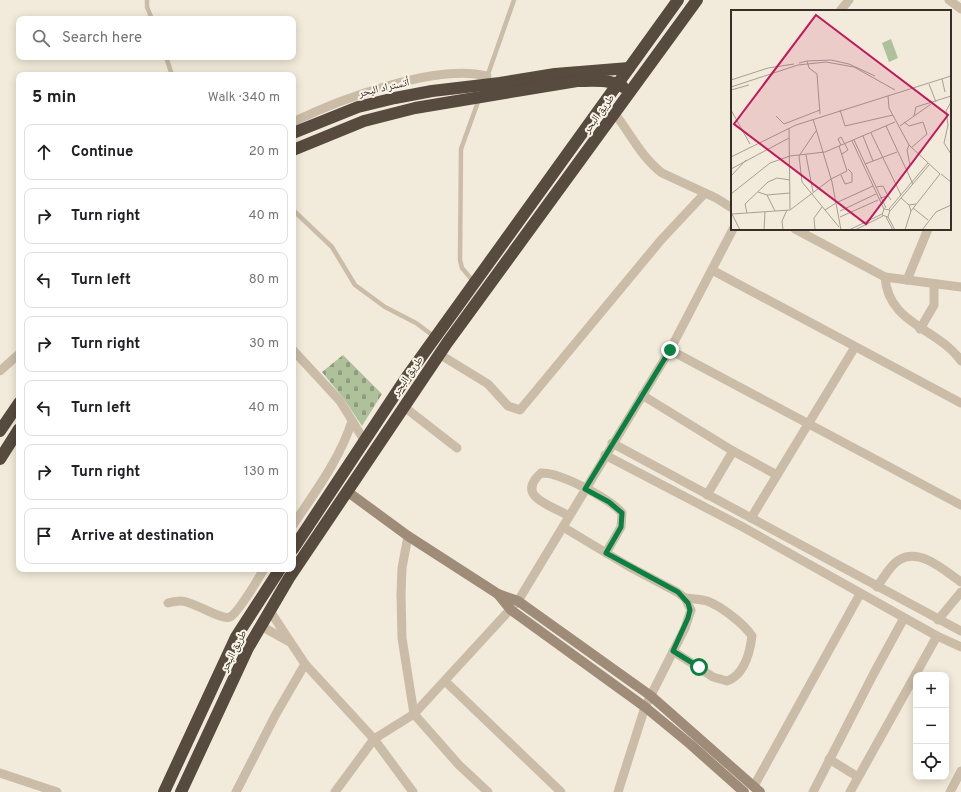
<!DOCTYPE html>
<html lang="en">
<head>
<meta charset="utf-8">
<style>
	:root { --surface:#fff; --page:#f6f6f6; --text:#202124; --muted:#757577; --line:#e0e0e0 }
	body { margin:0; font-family:Overpass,"Noto Naskh Arabic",sans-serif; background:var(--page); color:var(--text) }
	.controls { position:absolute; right:12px; bottom:12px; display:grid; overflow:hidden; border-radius:8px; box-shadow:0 2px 10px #0003 }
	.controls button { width:36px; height:36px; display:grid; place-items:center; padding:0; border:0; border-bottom:1px solid var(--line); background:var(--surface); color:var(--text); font:20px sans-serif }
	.stop { position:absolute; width:12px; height:12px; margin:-9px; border:3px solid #0b8043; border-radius:50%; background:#fff }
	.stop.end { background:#0b8043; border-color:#fff; box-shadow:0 1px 4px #0008 }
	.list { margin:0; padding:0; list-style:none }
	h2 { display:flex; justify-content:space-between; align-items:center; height:52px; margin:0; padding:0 16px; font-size:17px }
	h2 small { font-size:13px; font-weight:400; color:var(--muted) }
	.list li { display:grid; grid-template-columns:26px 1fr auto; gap:12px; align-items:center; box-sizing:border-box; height:56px; margin:0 8px 8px; padding:0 8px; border:1px solid var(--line); border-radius:8px }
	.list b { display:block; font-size:15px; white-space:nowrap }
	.list em { font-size:13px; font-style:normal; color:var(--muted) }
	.icon { flex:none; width:22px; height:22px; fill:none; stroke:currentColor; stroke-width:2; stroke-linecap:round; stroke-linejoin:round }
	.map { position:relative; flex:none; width:961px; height:792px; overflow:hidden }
	.search { position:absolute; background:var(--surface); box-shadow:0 2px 10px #0003; left:16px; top:16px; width:280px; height:44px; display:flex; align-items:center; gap:10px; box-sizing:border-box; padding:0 14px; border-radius:8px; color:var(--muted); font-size:15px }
	.panel { position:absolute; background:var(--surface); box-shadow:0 2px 10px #0003; left:16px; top:72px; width:280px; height:500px; border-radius:8px }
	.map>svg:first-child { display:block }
</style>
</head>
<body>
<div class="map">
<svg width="961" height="792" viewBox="0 0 961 792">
	<defs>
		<pattern id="cemetery-stones" width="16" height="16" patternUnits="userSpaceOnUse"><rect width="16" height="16" fill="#aec19b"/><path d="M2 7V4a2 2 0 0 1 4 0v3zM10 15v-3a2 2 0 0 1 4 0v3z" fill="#8e9d7e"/></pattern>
	</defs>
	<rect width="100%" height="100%" fill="#f2ebdb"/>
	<path fill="url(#cemetery-stones)" d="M343 355 382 394 362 426 344 399 322 372Z"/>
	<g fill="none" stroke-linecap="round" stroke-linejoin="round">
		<g stroke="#cabca7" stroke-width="4.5">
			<path d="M147 0V7L152 19"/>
			<path d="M166 57 172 75"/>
			<path d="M487 77 514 0"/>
			<path d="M293 210 332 247 355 285 385 307 416 323 435 337"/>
			<path d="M473 281 462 268 460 260 461 149 479 99"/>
		</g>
		<g stroke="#cabca7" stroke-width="9">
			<path d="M949 0 961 9"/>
			<path d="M840 11 849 0"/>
			<path d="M615 114C631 134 641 157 662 173L716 198 732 208"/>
			<path d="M293 122C340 99 437 63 487 76"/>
			<path d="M795 229 885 277 961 287"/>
			<path d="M712 270 961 403"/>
			<path d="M885 277C888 324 938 328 961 361"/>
			<path d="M907 280 928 229"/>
			<path d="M920 329 934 305V285"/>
			<path d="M293 350 340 401 364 440"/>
			<path d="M670 350 961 505"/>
			<path d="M439 354 488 384 508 406 520 410 661 240 705 193"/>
			<path d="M0 371 19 354"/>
			<path d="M642 395 733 451 777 475"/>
			<path d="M403 406 457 448"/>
			<path d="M612 443 961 631"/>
			<path d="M605 455 741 526 937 636 961 647"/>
			<path d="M707 495 733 451"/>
			<path d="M569 516C553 506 514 497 541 473 560 472 610 499 622 513L621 527 606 553"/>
			<path d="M751 518 855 347"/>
			<path d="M293 525C315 492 340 459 352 421"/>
			<path d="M563 527 628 566 677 592 685 598 691 610 685 628 645 707 618 792"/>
			<path d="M408 536 402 568 401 594 402 638 414 714 459 765 488 792"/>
			<path d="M877 587C883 579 890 565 899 560 920 547 945 571 961 582"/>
			<path d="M168 603C172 602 177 601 181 601 193 601 222 621 230 617 239 612 258 579 264 569"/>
			<path d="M270 611 305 664 374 739 413 792"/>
			<path d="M938 620 961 592"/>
			<path d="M261 626 288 641"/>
			<path d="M673 651 713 677 727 681C744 675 750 652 752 636 744 624 721 606 707 601 700 599 692 599 685 598"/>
			<path d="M445 681 561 792"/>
			<path d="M829 759 858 777"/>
			<path d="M0 773 57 792"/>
			<path d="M754 786 860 594"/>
			<path d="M236 792 276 714 305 664"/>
			<path d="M335 792 374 739 414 714 518 601 670 350 733 229"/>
			<path d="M813 792 874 673 904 618"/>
			<path d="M850 792 937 636"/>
			<path d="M950 792 961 771"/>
		</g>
		<g stroke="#9e8c78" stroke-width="10">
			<path d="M348 492 408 536 498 594 518 601 651 696 760 792"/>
			<path d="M498 594 511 610 645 707 690 744 744 792"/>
		</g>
		<g stroke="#574a3e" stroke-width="12">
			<path d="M293 133 358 107 395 98 432 91 500 83 555 74 629 68"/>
			<path d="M293 150 364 121 415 108 577 81C592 81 611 79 623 87"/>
			<path d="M0 431 19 403"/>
			<path d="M0 459 19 429"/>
			<path d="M293 549 406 378 678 0"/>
			<path d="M164 792 236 637 280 569"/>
			<path d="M181 792 248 648 289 578 447 343 697 0"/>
		</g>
	</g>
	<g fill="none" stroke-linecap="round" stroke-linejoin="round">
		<path stroke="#0b8043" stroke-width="5" d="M670 350 585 489 609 502 622 513 621 527 606 553 678 592 688 603 690 610 688 618 673 651 699 667"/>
	</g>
	<g text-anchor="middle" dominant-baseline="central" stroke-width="4" stroke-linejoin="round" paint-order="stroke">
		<g font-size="11" fill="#362e27" stroke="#f9f4e7">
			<text transform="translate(384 88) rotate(-13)">أتستراد البحر</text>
			<text transform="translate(599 114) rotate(-54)">طريق البحر</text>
			<text transform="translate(408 376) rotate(-55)">طريق البحر</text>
			<text transform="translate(234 651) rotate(-63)">طريق البحر</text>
		</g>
	</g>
	<g transform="translate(731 10)">
		<rect width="220" height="220" fill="#f2ebdb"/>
		<path d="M160 29 167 48 158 52 151 33Z" fill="#aec19b"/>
		<path fill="none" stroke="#a79f93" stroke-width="1" d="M76 51 100 50 118 54 144 66M68 53 76 51 78 58 86 64 89 104M211 69 214 82M0 70 37 58 63 54M198 74 205 92M0 77 67 55 95 52 123 57 164 80M0 80 18 75M157 86 158 98 178 135 209 164 180 201M220 92 215 101 217 115 213 133 220 144M0 100 19 134M109 100 114 116 162 105M45 106 53 114 89 100M183 106 185 97 220 86M82 109 101 172 110 220M173 112 178 116 192 112 196 124 180 138M155 116 182 174M169 116 200 94M58 118 59 199M85 121 68 146 71 172 108 217M140 123 170 185M132 126 142 151M123 130 155 198M121 131 153 199 151 205 157 207 159 200 153 199M110 135 107 129 110 127 117 140 111 144M75 145 82 182M0 147 65 115 220 66M134 154 166 142M0 159 58 128M175 161 179 155 176 140 178 135M210 164 220 172M110 165 114 174 121 172V163L117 159M0 166 15 150M145 177 152 176 157 186M27 182 36 185 59 183M0 184 39 153 59 146 94 142 164 112M36 185 44 201M149 188 157 186 160 190M170 188 178 195 185 194M107 192 142 176M182 198 197 210M158 199 197 153M94 200 105 193M109 201 145 184M159 201 198 155M0 202 9 220M16 203 14 194 37 172 46 168 59 170M1 204 59 200 100 169 116 161 108 136M109 207 147 190M155 207 162 220M157 207 164 220M33 220 34 202M52 220 51 211 56 200M84 220 83 208 91 197M118 220 151 204M124 220 152 206M174 220 180 201 178 195M191 220 205 202 220 195"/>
		<path fill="#c2185b" fill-opacity="0.15" stroke="#c2185b" stroke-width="2" d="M85 5 217 105 135 214 3 114Z"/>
		<rect width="220" height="220" fill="none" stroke="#362e27" stroke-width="2"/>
	</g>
</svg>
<div class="controls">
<button>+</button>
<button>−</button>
<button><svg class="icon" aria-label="locate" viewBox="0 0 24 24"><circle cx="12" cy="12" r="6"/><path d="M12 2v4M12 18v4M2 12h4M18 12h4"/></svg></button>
</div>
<div class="stop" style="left:699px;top:667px"></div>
<div class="stop end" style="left:670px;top:350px"></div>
<div class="search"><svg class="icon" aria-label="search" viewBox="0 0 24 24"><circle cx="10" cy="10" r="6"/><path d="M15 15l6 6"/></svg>Search here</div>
<section class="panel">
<h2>5 min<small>Walk · 340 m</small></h2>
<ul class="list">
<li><svg class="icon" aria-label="ahead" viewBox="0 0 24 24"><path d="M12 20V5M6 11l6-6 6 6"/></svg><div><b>Continue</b></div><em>20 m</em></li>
<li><svg class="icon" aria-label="right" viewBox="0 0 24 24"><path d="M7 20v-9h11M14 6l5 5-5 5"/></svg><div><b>Turn right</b></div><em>40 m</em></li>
<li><svg class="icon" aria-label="left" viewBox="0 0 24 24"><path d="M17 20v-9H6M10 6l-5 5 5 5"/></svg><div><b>Turn left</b></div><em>80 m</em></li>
<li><svg class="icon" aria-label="right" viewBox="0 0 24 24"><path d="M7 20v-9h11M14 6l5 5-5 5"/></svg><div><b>Turn right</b></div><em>30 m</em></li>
<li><svg class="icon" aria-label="left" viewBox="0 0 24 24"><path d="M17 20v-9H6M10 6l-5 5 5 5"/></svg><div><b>Turn left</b></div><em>40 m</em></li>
<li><svg class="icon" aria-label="right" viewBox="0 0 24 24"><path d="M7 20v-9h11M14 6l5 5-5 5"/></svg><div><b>Turn right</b></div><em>130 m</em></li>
<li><svg class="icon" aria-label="arrive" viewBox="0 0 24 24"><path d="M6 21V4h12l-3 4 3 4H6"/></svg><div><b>Arrive at destination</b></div></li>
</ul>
</section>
</div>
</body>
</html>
